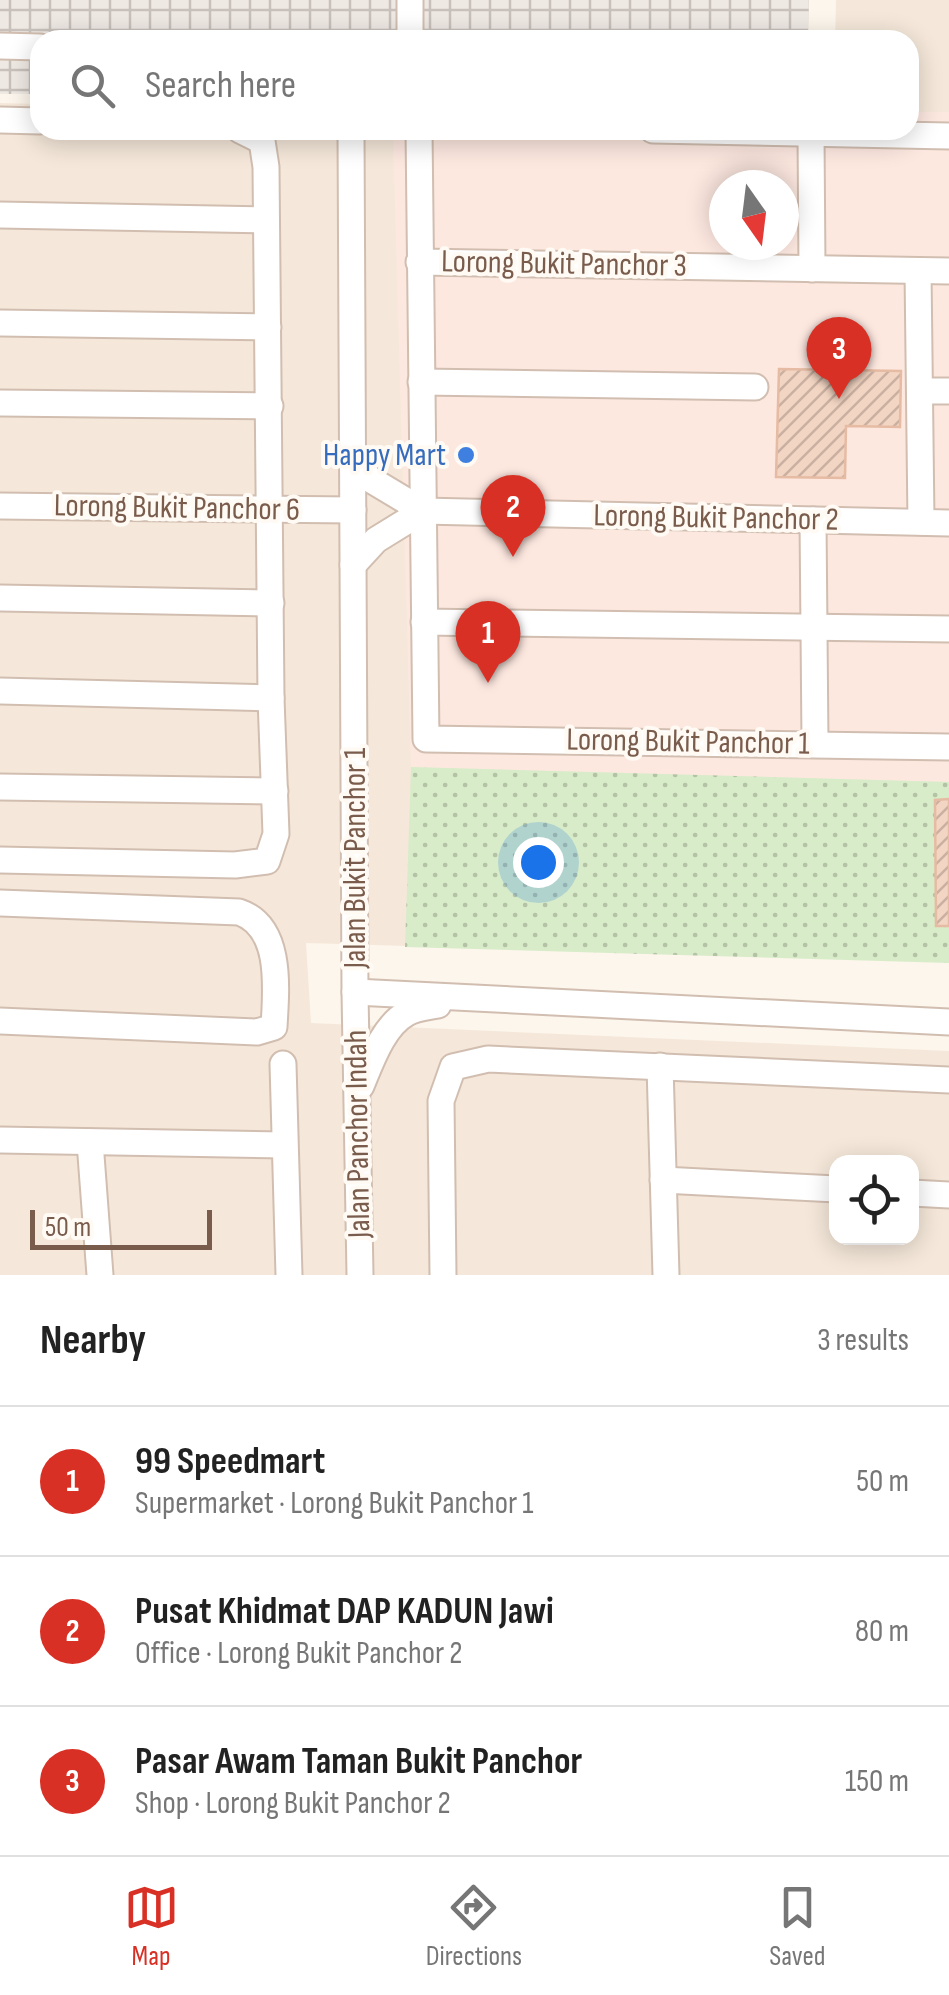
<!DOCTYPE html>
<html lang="en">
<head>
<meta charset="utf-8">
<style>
	:root { --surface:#fff; --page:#f2f2f2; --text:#222; --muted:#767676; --line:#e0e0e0; --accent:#d93025 }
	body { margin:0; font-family:"Sofia Sans Condensed",sans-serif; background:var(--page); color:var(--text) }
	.controls { position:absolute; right:30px; bottom:30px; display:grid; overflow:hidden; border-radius:20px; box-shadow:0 5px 25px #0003 }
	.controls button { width:90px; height:90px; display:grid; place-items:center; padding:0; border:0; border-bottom:2px solid var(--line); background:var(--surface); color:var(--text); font:50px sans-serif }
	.compass { position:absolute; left:709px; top:170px; width:90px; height:90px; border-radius:50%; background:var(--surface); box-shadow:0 5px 25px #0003; rotate:166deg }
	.scale { position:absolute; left:30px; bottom:25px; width:182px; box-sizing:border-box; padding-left:10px; border:5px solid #7a5c4d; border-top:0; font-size:28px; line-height:35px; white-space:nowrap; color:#7a5c4d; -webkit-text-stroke:8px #fffaf3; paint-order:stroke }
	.you { position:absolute; left:538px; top:862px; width:35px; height:35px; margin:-25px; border:8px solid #fff; border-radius:50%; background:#1a73e8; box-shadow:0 0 0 15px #1a73e833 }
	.badge { display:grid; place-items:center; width:65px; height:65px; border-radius:50%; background:var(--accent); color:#fff; font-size:32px; font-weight:700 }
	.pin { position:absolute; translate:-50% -82px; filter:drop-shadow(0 2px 5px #0008) }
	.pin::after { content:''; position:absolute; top:52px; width:35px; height:30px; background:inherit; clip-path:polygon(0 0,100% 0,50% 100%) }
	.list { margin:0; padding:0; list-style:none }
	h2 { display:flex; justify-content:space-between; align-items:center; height:130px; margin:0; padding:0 40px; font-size:42px }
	h2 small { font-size:32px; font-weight:400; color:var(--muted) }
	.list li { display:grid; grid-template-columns:65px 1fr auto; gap:30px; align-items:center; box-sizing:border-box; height:150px; padding:0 40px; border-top:2px solid var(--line) }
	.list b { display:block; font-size:38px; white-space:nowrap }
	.list p { margin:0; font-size:32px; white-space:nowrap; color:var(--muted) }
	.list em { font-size:32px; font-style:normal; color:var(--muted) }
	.icon { flex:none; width:55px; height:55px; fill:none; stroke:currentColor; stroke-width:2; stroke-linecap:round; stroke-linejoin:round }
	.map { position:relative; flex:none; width:949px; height:1275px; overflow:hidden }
	.search { position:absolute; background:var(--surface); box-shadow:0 5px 25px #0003; left:30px; right:30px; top:30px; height:110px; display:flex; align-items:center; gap:25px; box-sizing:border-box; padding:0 35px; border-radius:30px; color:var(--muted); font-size:38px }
	.sheet { height:580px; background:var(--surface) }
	nav { display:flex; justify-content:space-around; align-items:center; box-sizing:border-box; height:140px; border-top:2px solid var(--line); background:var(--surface); font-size:28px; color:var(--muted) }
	nav a { display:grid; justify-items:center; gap:5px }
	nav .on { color:var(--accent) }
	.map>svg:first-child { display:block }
</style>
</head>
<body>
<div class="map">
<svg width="949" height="1275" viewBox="0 0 949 1275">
	<defs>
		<pattern id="industrial-grid" width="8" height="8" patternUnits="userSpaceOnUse" patternTransform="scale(2.5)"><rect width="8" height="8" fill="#efe9e4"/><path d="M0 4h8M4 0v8" fill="none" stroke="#c7c0bb"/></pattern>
		<pattern id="grass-dots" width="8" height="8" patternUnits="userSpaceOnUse" patternTransform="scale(2.5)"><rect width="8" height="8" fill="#d8ecc9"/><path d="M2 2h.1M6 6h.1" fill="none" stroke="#b4c2a5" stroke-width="1.8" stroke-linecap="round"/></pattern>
		<pattern id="building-hatch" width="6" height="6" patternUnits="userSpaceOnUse" patternTransform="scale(2.5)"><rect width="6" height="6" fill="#f3d5c3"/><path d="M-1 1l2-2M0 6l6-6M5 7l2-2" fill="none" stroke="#cab0a1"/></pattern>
	</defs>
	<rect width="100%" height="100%" fill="#fdf6ec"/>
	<path fill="#f5e8da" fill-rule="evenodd" d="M836 0H949V962L306 943 311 1023 949 1051V1275H0V103L40 104V130H909V40H835ZM724 185H784V245H724ZM836 1162H912V1238H836Z"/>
	<path fill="#fde8e0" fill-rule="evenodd" d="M909 112H949V782L411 767 393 130H909ZM724 185H784V245H724Z"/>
	<path fill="url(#industrial-grid)" d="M0 0H809L808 40H40V94H0Z"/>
	<path fill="url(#grass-dots)" d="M411 767 949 782V963L405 947Z"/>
	<g fill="url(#building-hatch)" stroke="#e6bba3" stroke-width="2.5">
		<path d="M779 369 901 371 900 427 846 426 845 478 776 477Z"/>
		<path d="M949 799V926H936L935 800Z"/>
	</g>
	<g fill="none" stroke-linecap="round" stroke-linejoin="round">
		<g stroke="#d1beb0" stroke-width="29">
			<g id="minor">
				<path d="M410 40V0"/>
				<path d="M0 46 40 47"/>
				<path d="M0 120 40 121"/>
				<path d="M351 130 355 992 360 1275"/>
				<path d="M419 130 426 739 949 747"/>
				<path d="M653 130 949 136"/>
				<path d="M811 134 812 269"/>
				<path d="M0 215 266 220"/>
				<path d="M419 262 949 271"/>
				<path d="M918 271 921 522"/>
				<path d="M0 323 268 327"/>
				<path d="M421 382 755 387"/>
				<path d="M920 391H949"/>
				<path d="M0 403 270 406"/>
				<path d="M354 452 368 478 423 511 949 523"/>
				<path d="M0 506 353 510"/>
				<path d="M813 520 815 743"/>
				<path d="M353 565 376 540 423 511"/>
				<path d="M0 598 271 603"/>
				<path d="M424 622 949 629"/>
				<path d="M0 691 271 698"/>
				<path d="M0 787 275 791"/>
				<path d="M0 860 235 865 267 861 276 834 271 698 266 167 262 141 240 130"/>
				<path d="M0 903 239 912C283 927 276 990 274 1027L257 1032 0 1021"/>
				<path d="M355 992 949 1022"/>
				<path d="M283 1064 289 1275"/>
				<path d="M660 1066 666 1275"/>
				<path d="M361 1086C371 1062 383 1026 407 1013 416 1008 428 1007 438 1005"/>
				<path d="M0 1140 283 1145"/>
				<path d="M90 1142 100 1275"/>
				<path d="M663 1180 836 1189"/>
				<path d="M912 1193 949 1195"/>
				<path d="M443 1275 441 1101 453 1067 488 1059 949 1080"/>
			</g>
		</g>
		<use href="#minor" stroke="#fff" stroke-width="25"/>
	</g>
	<circle fill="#3f7fe0" stroke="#fffaf3" stroke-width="4" cx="466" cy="455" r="10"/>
	<g text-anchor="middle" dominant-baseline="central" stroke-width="8" stroke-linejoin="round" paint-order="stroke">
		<g font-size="32" fill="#7a5c4d" stroke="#fffaf3">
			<text transform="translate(564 264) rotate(1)">Lorong Bukit Panchor 3</text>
			<text transform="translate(177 508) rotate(1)">Lorong Bukit Panchor 6</text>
			<text transform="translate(716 518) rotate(1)">Lorong Bukit Panchor 2</text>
			<text transform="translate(688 742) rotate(1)">Lorong Bukit Panchor 1</text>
			<text transform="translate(355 858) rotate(-90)">Jalan Bukit Panchor 1</text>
			<text transform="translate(358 1134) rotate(-91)">Jalan Panchor Indah</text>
		</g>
		<g font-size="32" fill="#366cbe" stroke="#fffaf3" text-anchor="end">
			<text x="446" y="455">Happy Mart</text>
		</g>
	</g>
</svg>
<div class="controls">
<button><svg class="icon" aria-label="locate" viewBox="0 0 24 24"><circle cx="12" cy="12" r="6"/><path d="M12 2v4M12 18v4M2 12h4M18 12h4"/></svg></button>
</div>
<svg class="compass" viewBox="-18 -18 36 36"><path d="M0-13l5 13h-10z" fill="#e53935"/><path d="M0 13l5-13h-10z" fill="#767676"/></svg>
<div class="scale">50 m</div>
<div class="you"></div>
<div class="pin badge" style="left:488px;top:683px">1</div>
<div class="pin badge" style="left:513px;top:557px">2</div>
<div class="pin badge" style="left:839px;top:399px">3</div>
<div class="search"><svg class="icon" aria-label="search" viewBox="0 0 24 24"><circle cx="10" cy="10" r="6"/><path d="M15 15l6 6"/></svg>Search here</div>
</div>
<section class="sheet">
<h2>Nearby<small>3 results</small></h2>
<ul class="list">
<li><span class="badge">1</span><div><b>99 Speedmart</b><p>Supermarket · Lorong Bukit Panchor 1</p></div><em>50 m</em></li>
<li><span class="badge">2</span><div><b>Pusat Khidmat DAP KADUN Jawi</b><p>Office · Lorong Bukit Panchor 2</p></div><em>80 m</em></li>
<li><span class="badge">3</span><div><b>Pasar Awam Taman Bukit Panchor</b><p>Shop · Lorong Bukit Panchor 2</p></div><em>150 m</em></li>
</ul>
</section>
<nav>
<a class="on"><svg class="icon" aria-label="map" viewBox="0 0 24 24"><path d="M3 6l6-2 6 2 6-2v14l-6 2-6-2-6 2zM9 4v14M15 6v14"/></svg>Map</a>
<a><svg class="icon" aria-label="directions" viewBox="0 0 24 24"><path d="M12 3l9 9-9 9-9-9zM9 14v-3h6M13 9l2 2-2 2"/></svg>Directions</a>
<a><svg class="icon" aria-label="saved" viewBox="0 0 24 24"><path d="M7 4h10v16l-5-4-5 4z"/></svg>Saved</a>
</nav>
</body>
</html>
